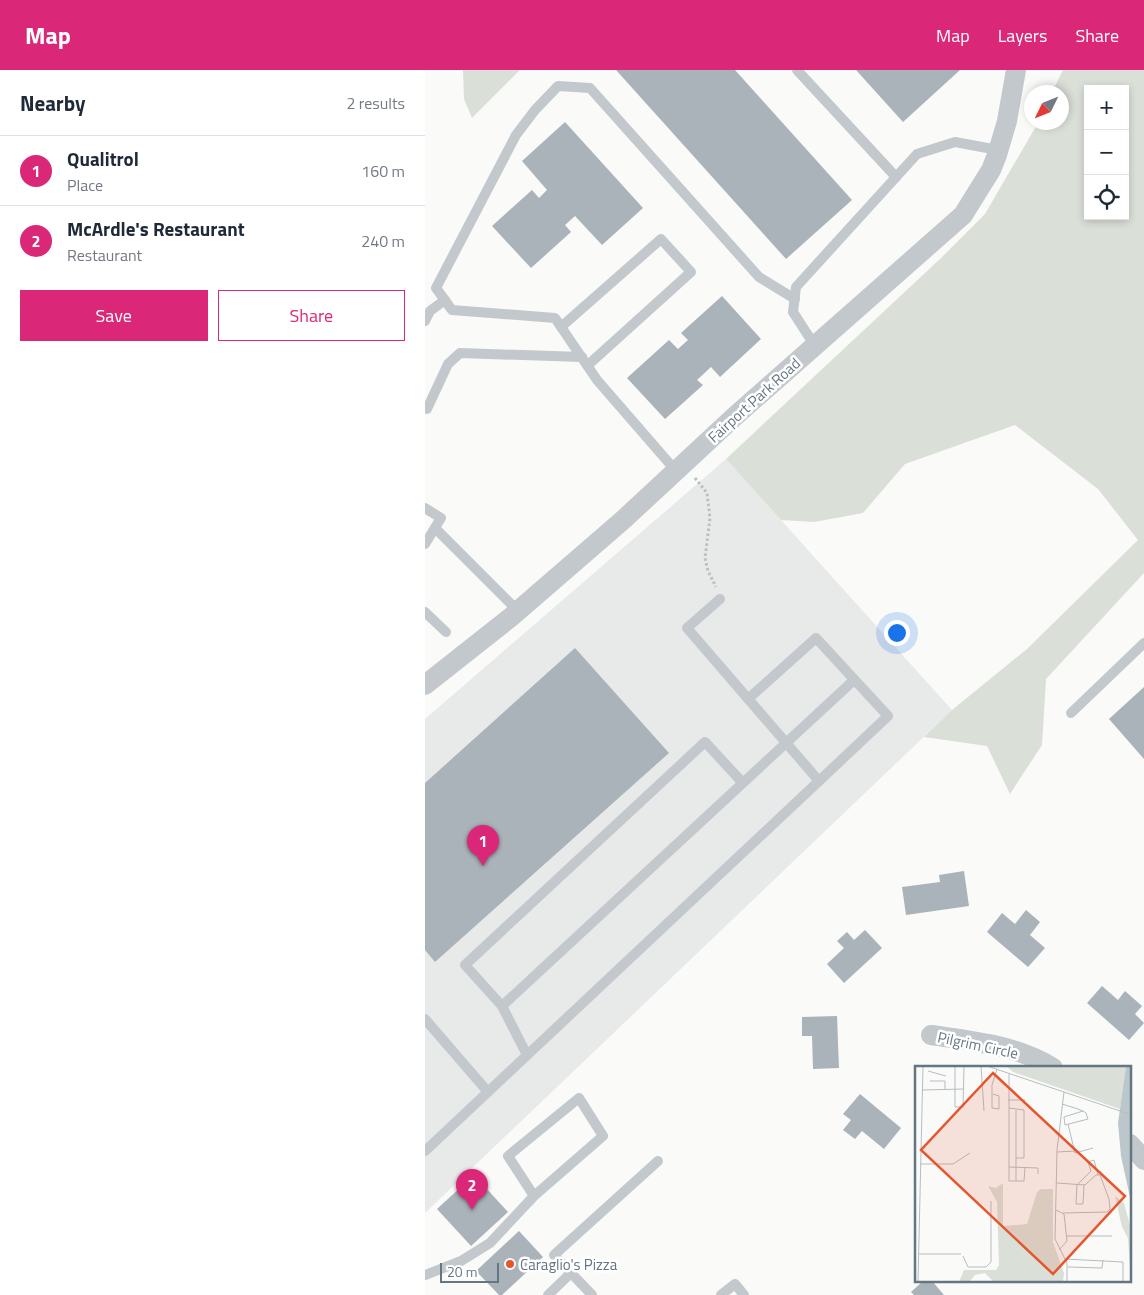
<!DOCTYPE html>
<html lang="en">
<head>
<meta charset="utf-8">
<style>
	:root { --surface:#fff; --page:#f2f2f3; --text:#1f2937; --muted:#747a83; --line:#e0e1e3; --accent:#db2777 }
	body { margin:0; font-family:"Titillium Web",sans-serif; background:var(--page); color:var(--text) }
	.controls { position:absolute; right:15px; top:15px; display:grid; overflow:hidden; border-radius:0px; box-shadow:0 2px 8px #0003 }
	.controls button { width:45px; height:45px; display:grid; place-items:center; padding:0; border:0; border-bottom:1px solid var(--line); background:var(--surface); color:var(--text); font:25px sans-serif }
	.compass { position:absolute; left:599px; top:15px; width:45px; height:45px; border-radius:50%; background:var(--surface); box-shadow:0 2px 8px #0003; rotate:227deg }
	.scale { position:absolute; left:15px; bottom:12px; width:59px; box-sizing:border-box; padding-left:5px; border:2px solid #657683; border-top:0; font-size:14px; line-height:18px; white-space:nowrap; color:#657683; -webkit-text-stroke:4px #fff; paint-order:stroke }
	.you { position:absolute; left:471px; top:562px; width:18px; height:18px; margin:-12px; border:4px solid #fff; border-radius:50%; background:#1a73e8; box-shadow:0 0 0 8px #1a73e833 }
	.badge { display:grid; place-items:center; width:32px; height:32px; border-radius:50%; background:var(--accent); color:#fff; font-size:16px; font-weight:700 }
	.pin { position:absolute; translate:-50% -41px; filter:drop-shadow(0 1px 2px #0008) }
	.pin::after { content:''; position:absolute; top:26px; width:18px; height:15px; background:inherit; clip-path:polygon(0 0,100% 0,50% 100%) }
	.list { margin:0; padding:0; list-style:none }
	h2 { display:flex; justify-content:space-between; align-items:center; height:65px; margin:0; padding:0 20px; font-size:21px }
	h2 small { font-size:16px; font-weight:400; color:var(--muted) }
	.list li { display:grid; grid-template-columns:32px 1fr auto; gap:15px; align-items:center; box-sizing:border-box; height:70px; padding:0 20px; border-top:1px solid var(--line) }
	.list b { display:block; font-size:19px; white-space:nowrap }
	.list p { margin:0; font-size:16px; white-space:nowrap; color:var(--muted) }
	.list em { font-size:16px; font-style:normal; color:var(--muted) }
	.actions { display:flex; gap:10px; padding:15px 20px }
	.actions a { flex:1; padding:11px 0; border:1px solid var(--accent); border-radius:0px; text-align:center; font-size:18px; color:var(--accent) }
	.actions .main { background:var(--accent); color:#fff }
	.icon { flex:none; width:28px; height:28px; fill:none; stroke:currentColor; stroke-width:2; stroke-linecap:round; stroke-linejoin:round }
	.map { position:relative; flex:none; width:719px; height:1225px; overflow:hidden }
	header { display:flex; align-items:center; gap:30px; box-sizing:border-box; height:70px; padding:0 25px; background:var(--accent); color:#fff }
	header strong { font-size:24px }
	nav { display:flex; gap:28px; margin-inline-start:auto; font-size:18px }
	main { display:flex }
	aside { flex:1; background:var(--surface) }
	.map>svg:first-child { display:block }
</style>
</head>
<body>
<header>
<strong>Map</strong>
<nav><a>Map</a><a>Layers</a><a>Share</a></nav>
</header>
<main>
<aside>
<h2>Nearby<small>2 results</small></h2>
<ul class="list">
<li><span class="badge">1</span><div><b>Qualitrol</b><p>Place</p></div><em>160 m</em></li>
<li><span class="badge">2</span><div><b>McArdle's Restaurant</b><p>Restaurant</p></div><em>240 m</em></li>
</ul>
<div class="actions"><a class="main">Save</a><a>Share</a></div>
</aside>
<div class="map">
<svg width="719" height="1225" viewBox="0 0 719 1225">
	<rect width="100%" height="100%" fill="#fafaf8"/>
	<path fill="#e8e9e9" d="M301 389 527 640 0 1143V649Z"/>
	<g fill="#dadfd7" fill-rule="evenodd">
		<path d="M38 0H95L47 48 39 29Z"/>
		<path d="M638 0H719V503L621 609 617 675 585 724 562 676 499 667 527 640 602 579 713 470 673 419 590 355 480 394 438 443 389 452 356 450 301 389 515 189 560 144 613 53 636 52V22H627ZM663 19H700V146H663Z"/>
	</g>
	<g fill="#aab3b9">
		<path d="M191 0H310L427 130 361 189Z"/>
		<path d="M431 0H535L478 52Z"/>
		<path d="M140 52 218 138 177 175 150 146 140 155 146 162 106 198 67 156 107 120 114 128 122 120 97 91Z"/>
		<path d="M297 226 336 269 295 307 286 297 272 310 278 315 240 349 202 308 244 270 253 279 263 270 256 263Z"/>
		<path d="M150 578 244 683 10 892 0 880V713Z"/>
		<path d="M719 617V689L684 649Z"/>
		<path d="M539 801 544 836 481 845 477 817 515 812 514 805Z"/>
		<path d="M601 840 615 852 605 865 620 878 603 897 562 862 577 843 590 854Z"/>
		<path d="M440 860 457 878 419 913 402 894 419 878 412 871 422 862 429 870Z"/>
		<path d="M677 916 693 930 700 921 717 936 710 944 719 953 704 970 662 933Z"/>
		<path d="M412 946 414 998 388 999 387 966H377V947Z"/>
		<path d="M435 1024 476 1058 459 1079 437 1061 430 1069 418 1060 426 1050 418 1044Z"/>
		<path d="M49 1105 83 1142 46 1176 12 1139Z"/>
		<path d="M94 1161 118 1187 77 1225H74L51 1201Z"/>
		<path d="M498 1211H507L519 1225H489L486 1222Z"/>
	</g>
	<g fill="none" stroke-linecap="round" stroke-linejoin="round">
		<path stroke="#bbbfc2" stroke-width="3" stroke-dasharray="2.5 2.5" stroke-linecap="butt" d="M270 408 282 423 285 448 280 488 283 501 291 517"/>
		<g stroke="#c3c8cc" stroke-width="10">
			<path d="M372 0 471 107"/>
			<path d="M0 251 5 241 20 230"/>
			<path d="M136 257 236 169 266 202 163 295"/>
			<path d="M390 276 368 242 371 217 492 84 530 72 573 80"/>
			<path d="M0 337 2 339 23 294 35 283 157 287"/>
			<path d="M251 401 172 310 130 248 27 240 11 218 91 65 110 40 133 16 165 18 334 207 370 229"/>
			<path d="M0 438 16 448 0 474"/>
			<path d="M10 458 93 541"/>
			<path d="M0 542 21 562"/>
			<path d="M323 629 391 568 463 646 394 711"/>
			<path d="M646 643 719 573"/>
			<path d="M77 936 429 610"/>
			<path d="M0 949 63 1022"/>
			<path d="M102 985 77 936 40 895 280 672 317 712"/>
			<path d="M0 1081 394 711 262 558 295 529"/>
			<path d="M0 1205 36 1191 65 1173 109 1126 178 1066 154 1028 83 1086 109 1126"/>
			<path d="M123 1225 146 1203"/>
			<path d="M167 1225 129 1185 233 1091"/>
			<path d="M296 1225 310 1214 319 1225"/>
		</g>
		<g stroke="#c3c8cc" stroke-width="20">
			<path d="M0 615 86 547 198 450 309 347 538 145 566 100 572 85 582 51 591 0"/>
			<path d="M506 965C547 971 592 975 628 998"/>
			<path d="M705 1074 719 1090"/>
		</g>
	</g>
	<circle fill="#e4572e" stroke="#fff" stroke-width="2" cx="85" cy="1194" r="5"/>
	<g text-anchor="middle" dominant-baseline="central" stroke-width="5" stroke-linejoin="round" paint-order="stroke">
		<g font-size="15" fill="#657683" stroke="#fff">
			<text transform="translate(329 330) rotate(-42)">Fairport Park Road</text>
			<text transform="translate(553 975) rotate(12)">Pilgrim Circle</text>
		</g>
		<g font-size="15" fill="#657683" stroke="#fff" text-anchor="start">
			<text x="95" y="1194">Caraglio's Pizza</text>
		</g>
	</g>
	<g transform="translate(490 996)">
		<rect width="216" height="216" fill="#fafaf8"/>
		<path d="M91 0H211L205 43 98 6ZM88 117V160L112 158 122 126 126 123H138V176L149 207 148 216H79L70 207 60 209 54 216H44L49 204H81L84 199 82 136 73 120 81 122ZM200 130 209 137 216 163V216L213 172 207 161Z" fill="#dadfd7"/>
		<path d="M211 0H216V136L206 90 203 57Z" fill="#bbc7cb"/>
		<path fill="none" stroke="#b5bdc2" stroke-width="1" d="M40 0V41H48L49 0M66 0 69 45M72 0 217 49M13 5 31 10M94 8V101L123 102V108M15 15H30V23M7 24 49 23M149 26 142 84 140 173 152 197V216M78 28 84 30V43L77 42V19L82 3M93 34H110M147 38 160 42 168 45 171 47 173 53 150 59 149 51 168 45M94 42 109 44V92H101M153 58 160 87 178 82M142 86 160 85M5 98H38L55 87M94 101V115H109L110 101M101 115V44M142 117 170 119 181 109H185L194 133 195 143 192 146 148 147M162 118 161 138H168L169 119M163 118 176 105 173 96 179 94 183 109M141 144 149 148 152 175 144 184M151 170H197M4 188H46M48 190 53 201H71L76 196V135M150 193 208 196V216M153 201 187 202 188 194M3 216 8 0"/>
		<path fill="#e4572e" fill-opacity="0.15" stroke="#e4572e" stroke-width="2.5" d="M78 7 210 130 138 208 6 84Z"/>
		<rect width="216" height="216" fill="none" stroke="#657683" stroke-width="2.5"/>
	</g>
</svg>
<div class="controls">
<button>+</button>
<button>−</button>
<button><svg class="icon" aria-label="locate" viewBox="0 0 24 24"><circle cx="12" cy="12" r="6"/><path d="M12 2v4M12 18v4M2 12h4M18 12h4"/></svg></button>
</div>
<svg class="compass" viewBox="-18 -18 36 36"><path d="M0-13l5 13h-10z" fill="#e53935"/><path d="M0 13l5-13h-10z" fill="#747a83"/></svg>
<div class="scale">20 m</div>
<div class="you"></div>
<div class="pin badge" style="left:58px;top:796px">1</div>
<div class="pin badge" style="left:47px;top:1140px">2</div>
</div>
</main>
</body>
</html>
